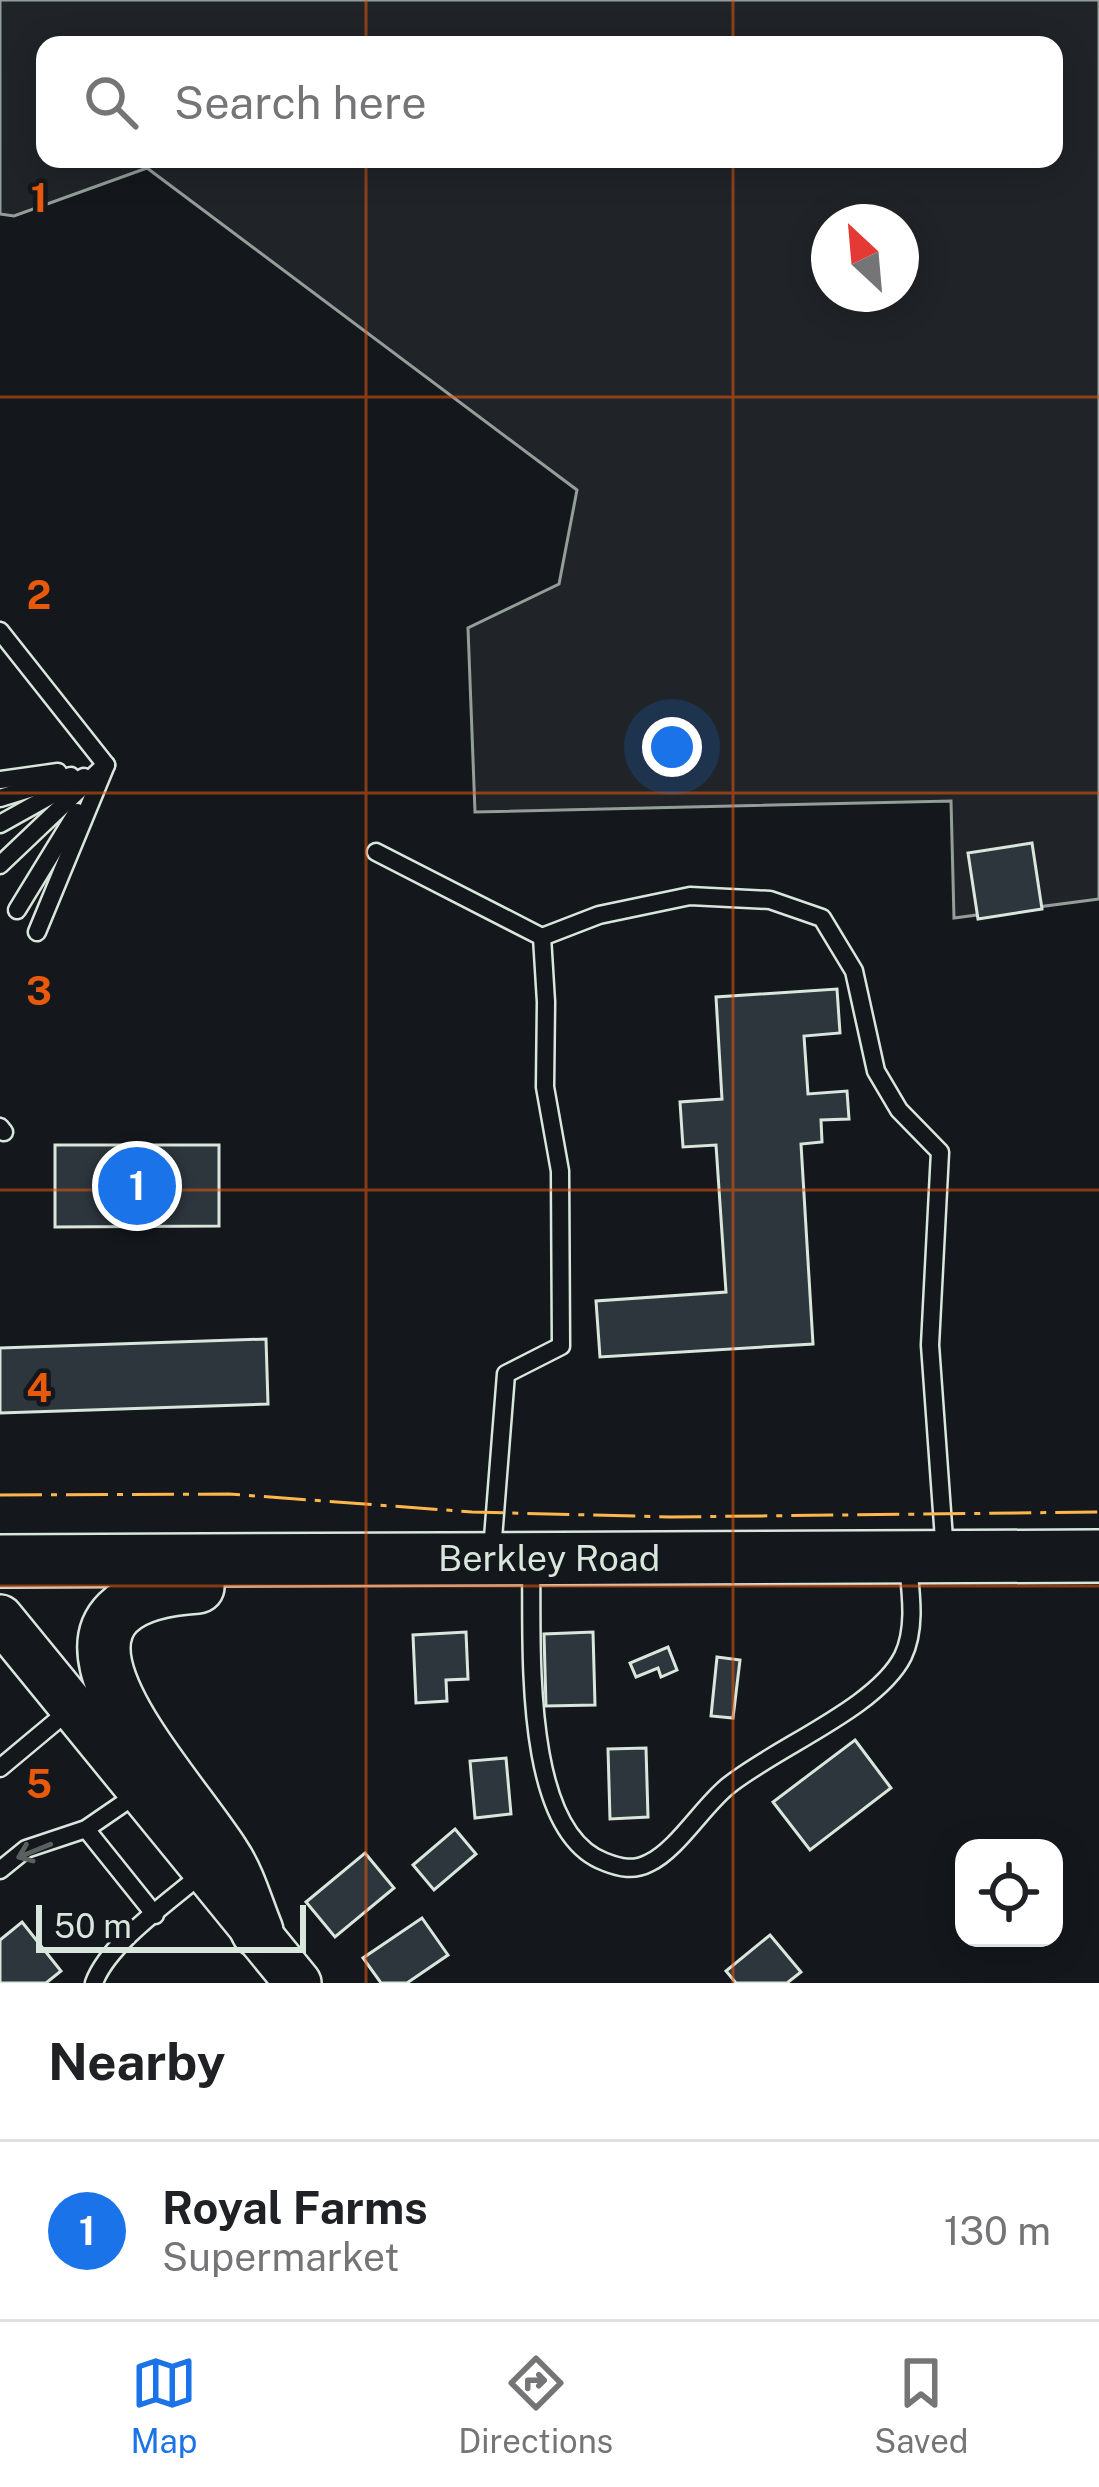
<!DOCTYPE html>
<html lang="en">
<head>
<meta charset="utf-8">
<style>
	:root { --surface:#fff; --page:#f2f2f2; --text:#202124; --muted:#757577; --line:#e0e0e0; --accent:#1a73e8 }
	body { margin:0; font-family:"Public Sans",sans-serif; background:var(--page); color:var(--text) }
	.controls { position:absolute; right:36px; bottom:36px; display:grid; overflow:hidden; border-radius:24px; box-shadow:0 6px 30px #0003 }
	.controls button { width:108px; height:108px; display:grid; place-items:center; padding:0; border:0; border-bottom:3px solid var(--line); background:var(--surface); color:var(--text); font:60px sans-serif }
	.compass { position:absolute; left:811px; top:204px; width:108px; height:108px; border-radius:50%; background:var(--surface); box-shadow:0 6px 30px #0003; rotate:334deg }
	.scale { position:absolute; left:36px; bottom:30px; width:270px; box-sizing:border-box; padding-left:12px; border:6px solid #d8e6dc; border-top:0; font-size:33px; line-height:42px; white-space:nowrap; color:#d8e6dc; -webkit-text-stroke:9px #14181c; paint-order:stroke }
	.you { position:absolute; left:672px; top:747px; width:42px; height:42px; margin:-30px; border:9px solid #fff; border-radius:50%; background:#1a73e8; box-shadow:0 0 0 18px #1a73e833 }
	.badge { display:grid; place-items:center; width:78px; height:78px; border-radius:50%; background:var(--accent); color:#fff; font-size:39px; font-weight:700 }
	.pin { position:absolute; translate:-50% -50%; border:6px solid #fff; box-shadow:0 3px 12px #0006 }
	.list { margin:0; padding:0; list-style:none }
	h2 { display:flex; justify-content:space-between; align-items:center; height:156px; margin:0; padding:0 48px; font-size:51px }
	h2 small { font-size:39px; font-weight:400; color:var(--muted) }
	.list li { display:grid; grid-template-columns:78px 1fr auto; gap:36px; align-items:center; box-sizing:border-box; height:180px; padding:0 48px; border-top:3px solid var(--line) }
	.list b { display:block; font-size:45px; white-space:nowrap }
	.list p { margin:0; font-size:39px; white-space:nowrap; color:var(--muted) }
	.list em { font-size:39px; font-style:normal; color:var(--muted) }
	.icon { flex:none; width:66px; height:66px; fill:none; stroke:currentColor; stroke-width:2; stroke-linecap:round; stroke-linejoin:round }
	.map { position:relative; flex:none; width:1099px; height:1983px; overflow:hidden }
	.search { position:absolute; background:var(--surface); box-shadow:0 6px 30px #0003; left:36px; right:36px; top:36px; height:132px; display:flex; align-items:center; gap:30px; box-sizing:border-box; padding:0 42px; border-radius:24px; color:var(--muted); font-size:45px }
	.sheet { height:336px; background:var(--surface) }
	nav { display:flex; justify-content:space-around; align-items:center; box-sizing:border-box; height:168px; border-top:3px solid var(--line); background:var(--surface); font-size:33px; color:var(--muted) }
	nav a { display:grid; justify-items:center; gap:6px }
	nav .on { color:var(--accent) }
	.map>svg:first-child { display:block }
</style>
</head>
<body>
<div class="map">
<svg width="1099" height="1983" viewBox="0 0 1099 1983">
	<rect width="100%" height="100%" fill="#14181c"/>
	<path fill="#202428" stroke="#939e99" stroke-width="3" fill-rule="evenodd" d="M0 0H1099V899L954 918 951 801 475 812 468 628 559 584 577 490 147 168 14 216 0 214ZM45 45H1054V159H45ZM829 222H901V294H829Z"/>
	<g fill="#2c363c" stroke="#d8e6dc" stroke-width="3">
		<path d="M1032 843 1042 909 978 919 968 853Z"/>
		<path d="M837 989 840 1033 804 1036 808 1094 847 1091 849 1119 821 1120 822 1142 801 1144 813 1344 600 1357 596 1301 726 1292 716 1145 683 1147 680 1102 722 1099 716 997Z"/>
		<path d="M55 1145H219V1226L55 1227Z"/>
		<path d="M266 1339 268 1404 0 1413V1348Z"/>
		<path d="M466 1632 468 1679 446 1680 447 1701 416 1703 413 1635Z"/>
		<path d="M593 1632 595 1705 546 1706 544 1634Z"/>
		<path d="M668 1647 677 1670 661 1677 658 1668 636 1677 630 1663Z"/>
		<path d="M717 1657 740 1660 733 1718 711 1716Z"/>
		<path d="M855 1740 891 1788 810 1850 773 1802Z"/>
		<path d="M646 1748 648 1817 610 1819 608 1749Z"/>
		<path d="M506 1758 511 1814 475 1818 470 1761Z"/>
		<path d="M455 1829 476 1854 434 1890 413 1865Z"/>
		<path d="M365 1853 394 1888 335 1937 306 1902Z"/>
		<path d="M422 1918 448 1955 407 1983H381L363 1958Z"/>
		<path d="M22 1922 61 1971 46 1983H0V1940Z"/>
		<path d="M770 1935 801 1972 787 1983H736L726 1971Z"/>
	</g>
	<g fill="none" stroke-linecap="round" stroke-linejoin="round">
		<g stroke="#d8e6dc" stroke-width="21">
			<g id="lane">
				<path d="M0 631 106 765"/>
				<path d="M0 780 58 772"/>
				<path d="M0 798 71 776"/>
				<path d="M0 824 84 777"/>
				<path d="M376 852 542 937 546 1002 545 1087 560 1171 561 1346 506 1374 492 1551"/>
				<path d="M0 865 101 769"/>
				<path d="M17 910 77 812"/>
				<path d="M37 932 106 765"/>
				<path d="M542 937 599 915 690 896 770 900 822 918 854 971 876 1071 899 1110 940 1152 930 1345 945 1553"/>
				<path d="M0 1127 4 1132"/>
				<path d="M531 1565C533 1639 520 1831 605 1862 620 1868 634 1871 649 1863 677 1850 703 1806 728 1786 776 1747 877 1708 903 1656 916 1629 911 1594 908 1565"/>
				<path d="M0 1768 73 1707"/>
				<path d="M86 1829 155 1915"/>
				<path d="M0 1870 26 1849 86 1829 137 1794"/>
				<path d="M94 1983C108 1943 173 1899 205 1871"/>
			</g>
		</g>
		<g stroke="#d8e6dc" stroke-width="50">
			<path id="secondary" d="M0 1618 298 1983"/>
		</g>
		<g stroke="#d8e6dc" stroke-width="56">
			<g id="primary">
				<path d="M0 1561 1099 1556"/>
				<path d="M198 1587C0 1600 167 1767 224 1855 239 1877 247 1907 257 1931"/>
			</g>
		</g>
		<use href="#lane" stroke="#14181c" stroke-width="16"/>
		<use href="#secondary" stroke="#14181c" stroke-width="45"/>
		<use href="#primary" stroke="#14181c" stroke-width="51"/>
		<path stroke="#ffb74d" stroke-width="3" stroke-dasharray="42 9 6 9" stroke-linecap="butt" d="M0 1495 229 1494 472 1512 670 1517 1099 1512"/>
	</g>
	<defs><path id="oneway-shaft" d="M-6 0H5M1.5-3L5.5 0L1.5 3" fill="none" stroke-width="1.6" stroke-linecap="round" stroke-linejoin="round" transform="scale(3)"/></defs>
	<use stroke="#59605f" href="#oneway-shaft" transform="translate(34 1851) rotate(158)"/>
	<path fill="none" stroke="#e8590c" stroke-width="3" stroke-opacity="0.55" d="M366 0V45M733 0V45M366 159V1983M733 159V1983M0 397H1099M0 793H1099M0 1190H1099M0 1586H1099"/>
	<g text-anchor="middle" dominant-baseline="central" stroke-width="9" stroke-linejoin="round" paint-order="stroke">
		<g font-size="36" fill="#d8e6dc" stroke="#14181c">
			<text x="549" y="1558">Berkley Road</text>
		</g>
	</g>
	<g font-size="39" text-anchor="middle" font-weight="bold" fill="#e8590c" stroke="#14181c" stroke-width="9" stroke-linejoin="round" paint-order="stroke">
		<text x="39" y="212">1</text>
		<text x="39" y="609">2</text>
		<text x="39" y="1005">3</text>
		<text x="39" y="1402">4</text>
		<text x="39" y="1798">5</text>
	</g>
</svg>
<div class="controls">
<button><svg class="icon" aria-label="locate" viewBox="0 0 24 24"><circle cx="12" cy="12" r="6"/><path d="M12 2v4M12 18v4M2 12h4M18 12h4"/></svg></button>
</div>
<svg class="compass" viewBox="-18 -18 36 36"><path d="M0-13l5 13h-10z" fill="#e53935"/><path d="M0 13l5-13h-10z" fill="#757577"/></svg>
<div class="scale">50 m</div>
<div class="you"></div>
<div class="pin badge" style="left:137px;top:1186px">1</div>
<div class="search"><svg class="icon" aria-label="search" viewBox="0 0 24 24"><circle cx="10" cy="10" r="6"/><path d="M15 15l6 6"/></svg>Search here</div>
</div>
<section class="sheet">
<h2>Nearby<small></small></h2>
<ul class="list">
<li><span class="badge">1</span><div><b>Royal Farms</b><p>Supermarket</p></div><em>130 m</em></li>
</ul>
</section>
<nav>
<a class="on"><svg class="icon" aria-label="map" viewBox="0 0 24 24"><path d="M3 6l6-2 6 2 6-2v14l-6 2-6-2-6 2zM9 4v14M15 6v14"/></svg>Map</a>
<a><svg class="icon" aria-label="directions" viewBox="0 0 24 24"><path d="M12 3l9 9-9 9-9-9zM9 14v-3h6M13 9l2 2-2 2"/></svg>Directions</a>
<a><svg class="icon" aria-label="saved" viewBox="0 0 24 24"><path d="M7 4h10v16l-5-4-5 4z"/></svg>Saved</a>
</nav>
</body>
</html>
